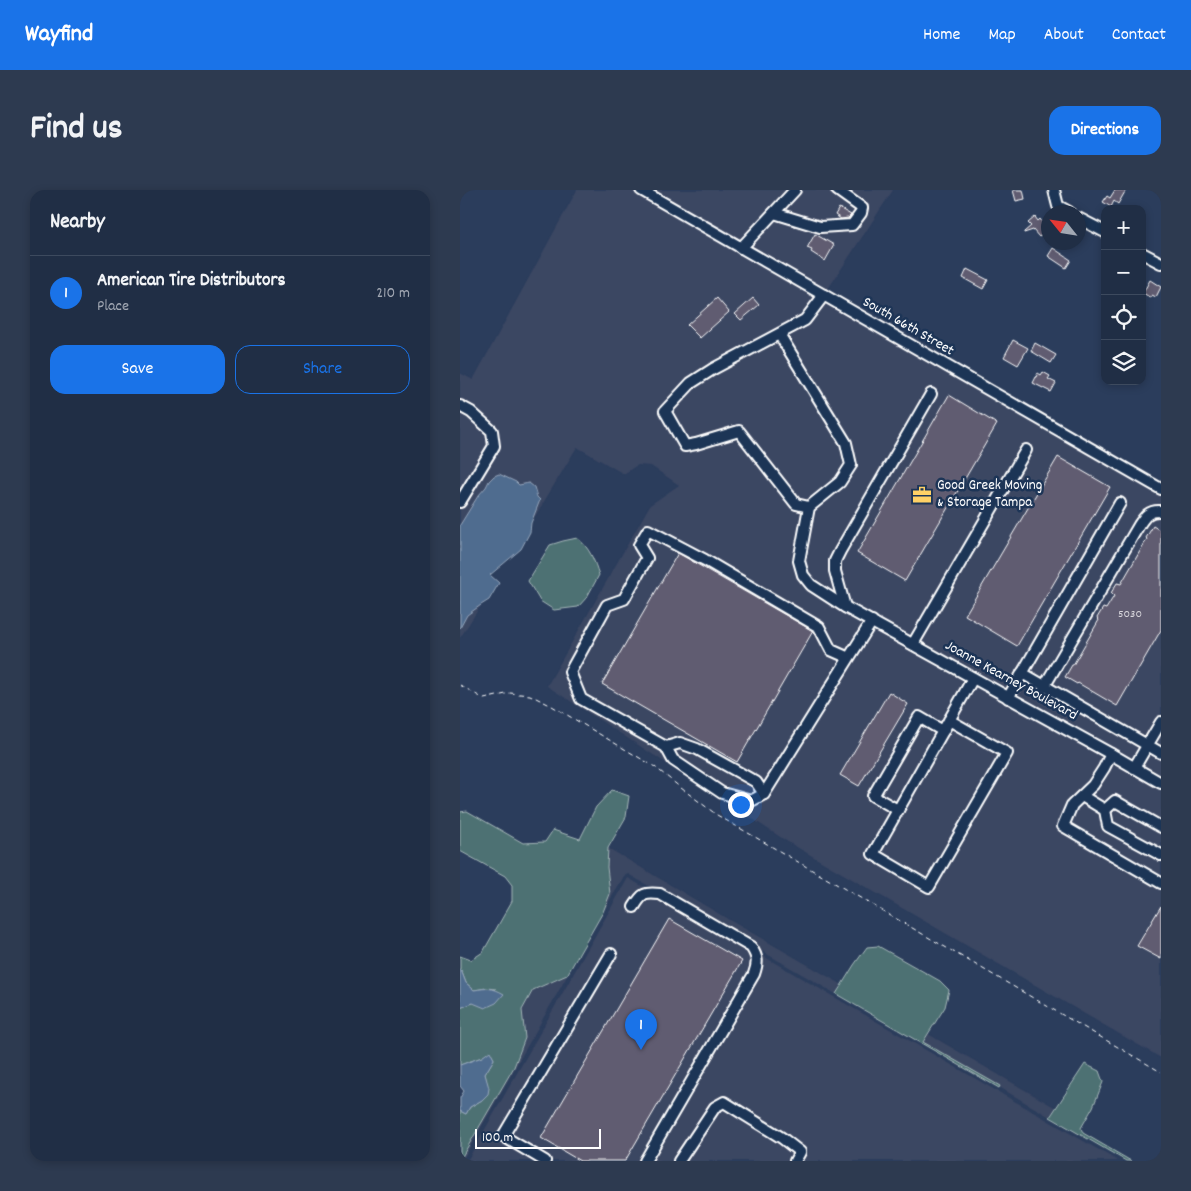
<!DOCTYPE html>
<html lang="en">
<head>
<meta charset="utf-8">
<style>
	:root { --surface:#202e45; --page:#2d3a50; --text:#f1f3f6; --muted:#a2a8b3; --line:#3d4a5e; --accent:#1a73e8 }
	body { margin:0; font-family:Dekko,sans-serif; background:var(--page); color:var(--text) }
	.controls { position:absolute; right:15px; top:15px; display:grid; overflow:hidden; border-radius:10px; box-shadow:0 2px 8px #0003 }
	.controls button { width:45px; height:45px; display:grid; place-items:center; padding:0; border:0; border-bottom:1px solid var(--line); background:var(--surface); color:var(--text); font:25px sans-serif }
	.compass { position:absolute; left:581px; top:15px; width:45px; height:45px; border-radius:50%; background:var(--surface); box-shadow:0 2px 8px #0003; rotate:300deg }
	.scale { position:absolute; left:15px; bottom:12px; width:126px; box-sizing:border-box; padding-left:5px; border:2px solid #fff; border-top:0; font-size:14px; line-height:18px; white-space:nowrap; color:#fff; -webkit-text-stroke:4px #1d3557; paint-order:stroke }
	.you { position:absolute; left:280px; top:614px; width:18px; height:18px; margin:-12px; border:4px solid #fff; border-radius:50%; background:#1a73e8; box-shadow:0 0 0 8px #1a73e833 }
	.badge { display:grid; place-items:center; width:32px; height:32px; border-radius:50%; background:var(--accent); color:#fff; font-size:16px; font-weight:700 }
	.pin { position:absolute; translate:-50% -41px; filter:drop-shadow(0 1px 2px #0008) }
	.pin::after { content:''; position:absolute; top:26px; width:18px; height:15px; background:inherit; clip-path:polygon(0 0,100% 0,50% 100%) }
	.list { margin:0; padding:0; list-style:none }
	h2 { display:flex; justify-content:space-between; align-items:center; height:65px; margin:0; padding:0 20px; font-size:21px }
	h2 small { font-size:16px; font-weight:400; color:var(--muted) }
	.list li { display:grid; grid-template-columns:32px 1fr auto; gap:15px; align-items:center; box-sizing:border-box; height:75px; padding:0 20px; border-top:1px solid var(--line) }
	.list b { display:block; font-size:19px; white-space:nowrap }
	.list p { margin:0; font-size:16px; white-space:nowrap; color:var(--muted) }
	.list em { font-size:16px; font-style:normal; color:var(--muted) }
	.actions { display:flex; gap:10px; padding:15px 20px }
	.actions a { flex:1; padding:11px 0; border:1px solid var(--accent); border-radius:15px; text-align:center; font-size:18px; color:var(--accent) }
	.actions .main { background:var(--accent); color:#fff }
	.icon { flex:none; width:28px; height:28px; fill:none; stroke:currentColor; stroke-width:2; stroke-linecap:round; stroke-linejoin:round }
	.map { position:relative; flex:none; width:701px; height:971px; overflow:hidden; border-radius:15px }
	header { display:flex; align-items:center; gap:30px; box-sizing:border-box; height:70px; padding:0 25px; background:var(--accent); color:#fff }
	header strong { font-size:24px }
	nav { display:flex; gap:28px; margin-inline-start:auto; font-size:18px }
	.intro { display:flex; align-items:center; justify-content:space-between; box-sizing:border-box; height:120px; padding:0 30px }
	h1 { margin:0; font-size:35px }
	.button { padding:12px 22px; border-radius:15px; background:var(--accent); color:#fff; font-size:18px; font-weight:700 }
	main { display:flex; gap:30px; padding:0 30px }
	aside { flex:1; background:var(--surface); border-radius:15px; box-shadow:0 2px 8px #0003 }
	.map>svg:first-child { display:block }
</style>
</head>
<body>
<header>
<strong>Wayfind</strong>
<nav><a>Home</a><a>Map</a><a>About</a><a>Contact</a></nav>
</header>
<div class="intro"><h1>Find us</h1><a class="button">Directions</a></div>
<main>
<aside>
<h2>Nearby<small></small></h2>
<ul class="list">
<li><span class="badge">1</span><div><b>American Tire Distributors</b><p>Place</p></div><em>210 m</em></li>
</ul>
<div class="actions"><a class="main">Save</a><a>Share</a></div>
</aside>
<div class="map">
<svg width="701" height="971" viewBox="0 0 701 971">
	<rect width="100%" height="100%" fill="#2b3d5c"/>
	<filter id="ink" filterUnits="userSpaceOnUse"><feTurbulence type="fractalNoise" baseFrequency=".02" numOctaves="2"/><feDisplacementMap in="SourceGraphic" scale="10" xChannelSelector="R" yChannelSelector="G"/><feConvolveMatrix kernelMatrix="1 2 1 2 8 2 1 2 1" color-interpolation-filters="sRGB"/></filter>
	<g filter="url(#ink)">
		<g fill="#3b4662">
			<path d="M117 0H172L701 304V588L649 567 701 598V868L328 652 87 496 190 315 219 295 191 276 178 275 174 277 164 284 117 257 71 333 80 310 77 307 74 297 69 293 59 295 56 292 39 284 29 291 26 297 18 306 0 335V183L13 190Z"/>
			<path d="M189 0H433L366 102Z"/>
			<path d="M21 415 0 448V438L7 425Z"/>
			<path d="M148 658 271 731 381 794 376 804 168 684 164 686 143 722 150 704 147 677Z"/>
			<path d="M168 688 658 971H7Z"/>
			<path d="M110 781 2 971H0L54 877 65 848 62 820 73 800 107 785Z"/>
			<path d="M468 844 596 918 590 927 463 852Z"/>
		</g>
		<g fill="#4d7173" stroke="#a6b8b9">
			<path d="M117 348C130 358 134 370 139 385L127 407 118 417 94 420 80 411 68 391 90 355 103 351Z"/>
			<path d="M152 600 169 606 166 627 148 658 147 677 150 704 143 722 107 785 73 800 62 820 65 848 54 877 0 970V921L6 924 10 917 22 910 28 898 25 884 34 869 30 862 22 867 0 875V818L13 813 36 799 26 798 14 800 6 793 1 780 0 779V766L11 770 23 762 52 711V695L45 686 0 661V622L7 621 63 653 85 652 93 640 120 649 136 617Z"/>
			<path d="M418 756 480 791 489 800 485 817 463 852 540 896 539 898 376 804 394 775 407 757Z"/>
			<path d="M625 874 639 881 643 892 633 917 621 938 623 943 671 971H666L590 927Z"/>
		</g>
		<g fill="#506c8f" stroke="#96a7bc">
			<path d="M39 284 56 292 59 295 69 293 74 297 77 307 80 310 71 333 70 342 61 359 30 385 39 393 29 410 21 415 7 425 0 438V335L18 306 26 297 29 291 34 286Z"/>
			<path d="M0 779 1 780 6 793 14 800C27 798 32 797 44 804L36 813 25 818 13 813 0 818Z"/>
			<path d="M30 861 34 869 25 884 29 898 28 904 22 910 10 917 6 924 0 921V908L4 901 0 896V875L22 867Z"/>
		</g>
		<g fill="#615c71" stroke="#fff">
			<path d="M553 0H563L565 9 556 11Z"/>
			<path d="M655 0H666L658 14 654 11 651 17 643 12 647 6 650 8Z"/>
			<path d="M379 18 391 25 388 28 381 29 375 25Z"/>
			<path d="M575 27 578 31 580 29 585 36 582 37 586 42 579 47 573 40 564 43V42L571 36 568 33Z"/>
			<path d="M355 44 374 55 365 71 351 62 352 60 347 58Z"/>
			<path d="M593 58 611 70 606 78 588 66Z"/>
			<path d="M507 79 528 90 523 99 503 88Z"/>
			<path d="M690 90 701 97 696 107 692 105 691 108 683 103Z"/>
			<path d="M257 108 269 122 240 148 227 135Z"/>
			<path d="M293 108 299 115 281 130 275 124Z"/>
			<path d="M553 150 568 158 558 175 544 167Z"/>
			<path d="M575 153 596 165 591 173 571 161Z"/>
			<path d="M583 182 590 186 588 189 596 193 591 202 573 193 578 183 581 185Z"/>
			<path d="M489 205 537 234 445 391 397 363Z"/>
			<path d="M598 267 650 297 557 456 505 425Z"/>
			<path d="M693 336 701 341V440L657 516 618 493 617 494 605 487 612 475H613L639 430 637 428 643 418 646 419 654 406 651 403 657 393 661 394 687 349 686 348Z"/>
			<path d="M218 363 353 441 277 572 142 494Z"/>
			<path d="M429 502 448 514 399 596 380 585Z"/>
			<path d="M701 716V769L677 756Z"/>
			<path d="M209 729 282 771 165 971H120L81 948Z"/>
		</g>
		<g fill="none" stroke-linecap="round" stroke-linejoin="round">
			<g stroke="#fff" stroke-width="14">
				<g id="minor">
					<path d="M181 0 701 299"/>
					<path d="M594 0 598 16 609 22"/>
					<path d="M314 23 360 37 392 35 401 23 402 18 377 0"/>
					<path d="M618 28 645 42"/>
					<path d="M281 58 335 0"/>
					<path d="M682 63 701 73"/>
					<path d="M319 144 386 253 391 275 380 292 349 317 336 314 279 241 236 254 225 256 205 221 231 193 253 179 345 130 364 105"/>
					<path d="M0 216 11 222 32 241 34 256 0 312"/>
					<path d="M349 317 339 371 343 385 351 395 385 417 651 564 701 593"/>
					<path d="M385 417 375 381V371L380 361 471 204"/>
					<path d="M453 454 566 260"/>
					<path d="M389 468 371 460 359 437 245 370 188 340 179 355 187 368 164 409 147 415 110 482 121 509 206 557 213 570 262 603 291 611 304 604 412 431"/>
					<path d="M562 483 701 563"/>
					<path d="M584 497 679 335C685 326 689 320 701 321"/>
					<path d="M548 508 660 313"/>
					<path d="M489 530 547 563 469 697 413 664 483 541 513 488"/>
					<path d="M206 557 220 553 237 559 296 592 304 604"/>
					<path d="M651 564 644 578 633 595 612 615 603 636 701 693"/>
					<path d="M674 578 701 532"/>
					<path d="M622 606 645 620"/>
					<path d="M438 620 413 606 459 527 483 541"/>
					<path d="M645 620 648 636 701 665"/>
					<path d="M645 620 655 611 701 637"/>
					<path d="M174 717C182 704 184 702 200 704L291 757C298 767 298 773 294 784L185 971"/>
					<path d="M85 971 43 946 151 764"/>
					<path d="M219 971 255 917 264 912 322 948 340 962 335 971"/>
				</g>
			</g>
			<path stroke="#fff" stroke-width="1" stroke-dasharray="5 4" stroke-linecap="butt" d="M0 495 24 509 50 503 70 505 92 516 195 577 221 598 257 625 701 882"/>
			<use href="#minor" stroke="#1d3557" stroke-width="10"/>
		</g>
	</g>
	<defs>
		<g id="office-bare" transform="scale(1.5)"><path d="M-6-3h4V-5.5h4V-3h4V5H-6ZM-1-4.5V-3h2v-1.5ZM-6 0V1H6V0Z" fill="#ffd166" stroke="#1d3557" stroke-width="2.5" paint-order="stroke"/></g>
	</defs>
	<g fill-rule="evenodd">
		<use href="#office-bare" x="462" y="305"/>
	</g>
	<g text-anchor="middle" dominant-baseline="central" stroke-width="5" stroke-linejoin="round" paint-order="stroke">
		<g font-size="12" fill="#d8d6dc">
			<text x="670" y="424">5030</text>
		</g>
		<g font-size="15" fill="#fff" stroke="#1d3557">
			<text transform="translate(448 137) rotate(30)">South 66th Street</text>
			<text transform="translate(551 491) rotate(29)">Joanne Kearney Boulevard</text>
		</g>
		<g font-size="15" fill="#fff" stroke="#1d3557" text-anchor="start">
			<text x="477" y="296">Good Greek Moving<tspan x="477" dy="17">&amp; Storage Tampa</tspan></text>
		</g>
	</g>
</svg>
<div class="controls">
<button>+</button>
<button>−</button>
<button><svg class="icon" aria-label="locate" viewBox="0 0 24 24"><circle cx="12" cy="12" r="6"/><path d="M12 2v4M12 18v4M2 12h4M18 12h4"/></svg></button>
<button><svg class="icon" aria-label="layers" viewBox="0 0 24 24"><path d="M12 4l9 5-9 5-9-5zM3 14l9 5 9-5"/></svg></button>
</div>
<svg class="compass" viewBox="-18 -18 36 36"><path d="M0-13l5 13h-10z" fill="#e53935"/><path d="M0 13l5-13h-10z" fill="#a2a8b3"/></svg>
<div class="scale">100 m</div>
<div class="you"></div>
<div class="pin badge" style="left:181px;top:860px">1</div>
</div>
</main>
</body>
</html>
